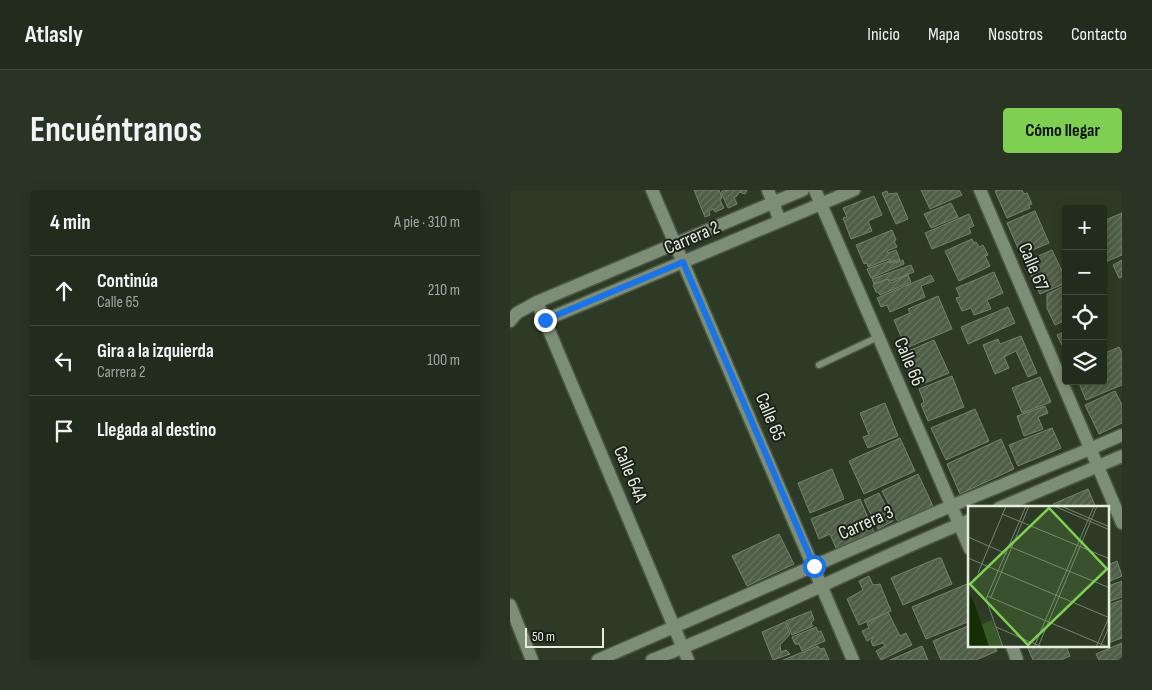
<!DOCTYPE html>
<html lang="es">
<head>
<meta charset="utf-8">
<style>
	:root { --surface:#222c1c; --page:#2a3425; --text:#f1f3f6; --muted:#a2a7a3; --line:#3f483b; --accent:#7fd052 }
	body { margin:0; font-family:"Sofia Sans Condensed",sans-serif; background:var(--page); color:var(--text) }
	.controls { position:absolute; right:15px; top:15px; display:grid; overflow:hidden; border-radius:5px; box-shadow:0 2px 12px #0003 }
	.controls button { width:45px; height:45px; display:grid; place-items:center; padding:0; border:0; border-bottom:1px solid var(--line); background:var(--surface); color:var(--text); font:25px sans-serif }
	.scale { position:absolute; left:15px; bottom:12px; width:79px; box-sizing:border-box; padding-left:5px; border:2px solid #e4ede0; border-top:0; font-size:14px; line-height:18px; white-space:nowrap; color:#e4ede0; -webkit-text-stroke:4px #1a2017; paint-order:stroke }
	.stop { position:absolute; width:15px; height:15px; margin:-11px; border:4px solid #1a73e8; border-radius:50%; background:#fff }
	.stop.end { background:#1a73e8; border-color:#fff; box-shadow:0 1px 5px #0008 }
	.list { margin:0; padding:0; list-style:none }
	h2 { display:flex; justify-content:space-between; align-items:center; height:65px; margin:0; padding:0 20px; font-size:21px }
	h2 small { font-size:16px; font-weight:400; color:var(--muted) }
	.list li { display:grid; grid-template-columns:32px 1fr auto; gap:15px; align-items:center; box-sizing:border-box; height:70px; padding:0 20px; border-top:1px solid var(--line) }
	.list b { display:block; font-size:19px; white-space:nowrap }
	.list p { margin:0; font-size:16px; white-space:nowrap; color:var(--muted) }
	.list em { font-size:16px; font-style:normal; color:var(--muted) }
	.icon { flex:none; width:28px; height:28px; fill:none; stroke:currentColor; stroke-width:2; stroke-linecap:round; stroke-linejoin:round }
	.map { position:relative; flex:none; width:612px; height:470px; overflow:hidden; border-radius:5px }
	header { display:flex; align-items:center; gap:30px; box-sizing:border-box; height:70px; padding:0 25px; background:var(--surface); border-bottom:1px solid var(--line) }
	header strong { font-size:24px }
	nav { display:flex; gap:28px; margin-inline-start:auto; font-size:18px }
	.intro { display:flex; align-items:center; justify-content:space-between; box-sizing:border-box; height:120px; padding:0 30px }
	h1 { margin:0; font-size:35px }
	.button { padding:12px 22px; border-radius:5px; background:var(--accent); color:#111; font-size:18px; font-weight:700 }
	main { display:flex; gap:30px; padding:0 30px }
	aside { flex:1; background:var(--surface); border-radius:5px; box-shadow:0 2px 12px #0003 }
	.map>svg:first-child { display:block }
</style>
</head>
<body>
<header>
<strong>Atlasly</strong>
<nav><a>Inicio</a><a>Mapa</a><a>Nosotros</a><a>Contacto</a></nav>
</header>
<div class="intro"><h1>Encuéntranos</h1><a class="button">Cómo llegar</a></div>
<main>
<aside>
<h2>4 min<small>A pie · 310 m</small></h2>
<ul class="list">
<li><svg class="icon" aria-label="ahead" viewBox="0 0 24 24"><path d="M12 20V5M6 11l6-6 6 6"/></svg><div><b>Continúa</b><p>Calle 65</p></div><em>210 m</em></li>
<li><svg class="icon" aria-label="left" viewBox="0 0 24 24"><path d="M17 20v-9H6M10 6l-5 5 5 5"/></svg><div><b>Gira a la izquierda</b><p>Carrera 2</p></div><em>100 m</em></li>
<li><svg class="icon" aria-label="arrive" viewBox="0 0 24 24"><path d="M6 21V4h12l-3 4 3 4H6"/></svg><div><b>Llegada al destino</b></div></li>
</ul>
</aside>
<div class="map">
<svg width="612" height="470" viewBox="0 0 612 470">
	<defs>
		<pattern id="building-hatch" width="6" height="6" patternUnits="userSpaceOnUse" patternTransform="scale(1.25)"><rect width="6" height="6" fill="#4e5e47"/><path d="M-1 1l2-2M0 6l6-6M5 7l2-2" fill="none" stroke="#677561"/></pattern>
	</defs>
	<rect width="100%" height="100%" fill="#2d3b26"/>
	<g fill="url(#building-hatch)" stroke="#74846c">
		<path d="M184 0H209L212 8 210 10 214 18 205 22 203 19 199 21 200 25 195 27Z"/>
		<path d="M215 0H237L235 4 229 2 227 6 224 7 227 14 218 18 211 2Z"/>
		<path d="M411 0H449L452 5 420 19Z"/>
		<path d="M488 0H512L514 4 517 3 522 14 519 15 520 18 497 28 485 1Z"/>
		<path d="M377 1 378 4 387 3 398 29 386 34 372 3Z"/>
		<path d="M364 6 372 25 358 31 362 41 341 49 333 28 337 27 333 18Z"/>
		<path d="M441 13 448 27 421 38 414 24Z"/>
		<path d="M525 21 539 53 511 65 497 33Z"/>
		<path d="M612 23V65L593 73V31Z"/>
		<path d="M459 24 464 36 459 38 461 43 422 59 415 43Z"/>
		<path d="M382 40 386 50 384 51 387 57 377 61 378 63 386 60 390 70 386 72 385 70 380 72 379 69 358 77 357 73 354 74 346 55Z"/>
		<path d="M462 49 464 53 466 52 469 57 473 55 478 65 475 66 480 76 449 91 435 61Z"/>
		<path d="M542 60 552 81 556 79V93L530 104 515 72Z"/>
		<path d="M393 70 394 74 361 88 357 79 379 71 380 73 385 71 386 73Z"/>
		<path d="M612 70V87L609 88 603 75Z"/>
		<path d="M401 75 404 82 381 91 378 89 364 94 362 89Z"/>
		<path d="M484 82 493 103 477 110 481 119 464 125 461 118 452 121 446 108 450 107 446 98Z"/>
		<path d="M398 85 401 92 370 105 369 103 366 102 363 95 377 89 381 93Z"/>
		<path d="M421 85 424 91 411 96 415 107 380 122 377 115 371 117 367 108Z"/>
		<path d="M556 95V130L545 135 537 118V104Z"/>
		<path d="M428 106 442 139 396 158 384 130 400 123 398 119Z"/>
		<path d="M498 117 505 133 458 154 451 137Z"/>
		<path d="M556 141V163L547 145Z"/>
		<path d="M511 146 527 183 518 187 506 161 494 167 499 178 485 184 473 155 488 149 490 154Z"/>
		<path d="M424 150 439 183 410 195 403 179 399 181 394 172 399 170 396 162Z"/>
		<path d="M609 157 612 163V195L576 210 568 191H593V164Z"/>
		<path d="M442 186 454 217 418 231 411 214 414 212 409 199Z"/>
		<path d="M530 187 541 212 512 223 502 198Z"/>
		<path d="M605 201 612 215V233L589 244 575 215Z"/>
		<path d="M375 213 388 246 358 258 353 247 359 245 350 223Z"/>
		<path d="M535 216 538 223 528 227 533 239 514 246 507 226Z"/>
		<path d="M465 219 479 251 436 270 421 238Z"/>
		<path d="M542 238 551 258 508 276 499 255Z"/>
		<path d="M390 248 405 281 354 304 339 271Z"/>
		<path d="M491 249 504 279 450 304 437 274Z"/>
		<path d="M322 279 334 309 300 323 288 293Z"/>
		<path d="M408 284 423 316 388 332 372 301Z"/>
		<path d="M578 299 586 318H544L543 314Z"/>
		<path d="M369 303 383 331 368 339 354 310Z"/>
		<path d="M350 309 364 342 326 358 320 344 309 349 301 329Z"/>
		<path d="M269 344 284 374 237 396 222 366Z"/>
		<path d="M428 368H431L442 394 393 415 381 388Z"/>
		<path d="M607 371 612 386 598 392V375Z"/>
		<path d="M359 386 363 395 370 394 381 421 349 435 337 409 353 400 349 391Z"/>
		<path d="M612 391V407L598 412V396Z"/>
		<path d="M457 394 460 399V431L416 449 402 417Z"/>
		<path d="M612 410V448L598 453V415Z"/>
		<path d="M301 421 304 430 301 433 303 436 282 445 276 431Z"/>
		<path d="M378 422 390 446 396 443 402 455 371 470 366 461 375 456 373 453 363 456 361 451 364 447 357 451 352 441 359 438 357 433Z"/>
		<path d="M275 432 280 444 270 455 271 462 276 460 280 464 263 470 252 442Z"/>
		<path d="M460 435V456H485L487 461 466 470H431L423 451Z"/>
		<path d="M306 437 308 442 311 441 315 451 292 461 289 454H285L282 447Z"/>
		<path d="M612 453V470H589L586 464Z"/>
		<path d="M308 456 310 459 314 458 319 470H273Z"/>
		<path d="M412 456 418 470H380Z"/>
		<path d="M517 456H556L560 466 551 470H523Z"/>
	</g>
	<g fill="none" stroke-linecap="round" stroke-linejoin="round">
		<g stroke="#4b5745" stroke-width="9">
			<path id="lane" d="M309 175 368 147"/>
		</g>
		<g stroke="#4b5745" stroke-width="15">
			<g id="street">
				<path d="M142 0 343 470"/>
				<path d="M258 0 270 31"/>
				<path d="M305 0 460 359"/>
				<path d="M470 0 612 333"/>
				<path d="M27 112 178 470"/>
				<path d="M35 130 344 0"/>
				<path d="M0 131 7 123 27 112 293 0"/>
				<path d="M489 318 612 266"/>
				<path d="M0 415 22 470"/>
				<path d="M502 456 507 470"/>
				<path d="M88 470 441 316 580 259 612 245"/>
				<path d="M142 470C250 428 352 374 460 330"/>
			</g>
		</g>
		<use href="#lane" stroke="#7d8e76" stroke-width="6"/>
		<use href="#street" stroke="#7d8e76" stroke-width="12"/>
	</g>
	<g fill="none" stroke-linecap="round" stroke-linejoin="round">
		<path stroke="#1a73e8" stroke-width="6" d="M35 130 173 72 304 376"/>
	</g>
	<g text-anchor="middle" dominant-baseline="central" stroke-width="4" stroke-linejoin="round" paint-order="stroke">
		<g font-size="19" fill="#e4ede0" stroke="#1a2017">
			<text transform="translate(182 48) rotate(-23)">Carrera 2</text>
			<text transform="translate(523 77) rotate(67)">Calle 67</text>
			<text transform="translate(399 172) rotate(67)">Calle 66</text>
			<text transform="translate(260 227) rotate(67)">Calle 65</text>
			<text transform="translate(120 284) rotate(67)">Calle 64A</text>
			<text transform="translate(356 333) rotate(-24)">Carrera 3</text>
		</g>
	</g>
	<g transform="translate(458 316)">
		<rect width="141" height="141" fill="#2d3b26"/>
		<path d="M24 114 35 141H21L14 118Z" fill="#395a28"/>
		<path d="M0 84 7 99 21 141H0Z" fill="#152f04"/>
		<path fill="none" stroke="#768270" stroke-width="1" d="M86 0 142 24M93 0 142 21M34 8 142 53M0 31 39 48M40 40 142 82M0 52 142 112M10 67 38 0M19 90 140 141M23 91 61 0M28 121 74 141M35 141 18 93 58 0M66 141 126 0M70 141 129 0M128 141 142 109M132 141 142 119"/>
		<path fill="#7fd052" fill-opacity="0.15" stroke="#7fd052" stroke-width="2.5" d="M81 2 139 63 60 139 2 78Z"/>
		<rect width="141" height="141" fill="none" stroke="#e4ede0" stroke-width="2.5"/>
	</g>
</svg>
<div class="controls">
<button>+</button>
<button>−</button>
<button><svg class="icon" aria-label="locate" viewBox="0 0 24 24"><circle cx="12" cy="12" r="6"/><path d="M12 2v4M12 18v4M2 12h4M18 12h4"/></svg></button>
<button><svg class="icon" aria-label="layers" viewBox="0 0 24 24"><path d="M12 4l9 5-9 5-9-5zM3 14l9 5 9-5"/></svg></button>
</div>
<div class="scale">50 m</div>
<div class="stop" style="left:304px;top:376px"></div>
<div class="stop end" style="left:35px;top:130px"></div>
</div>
</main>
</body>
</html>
